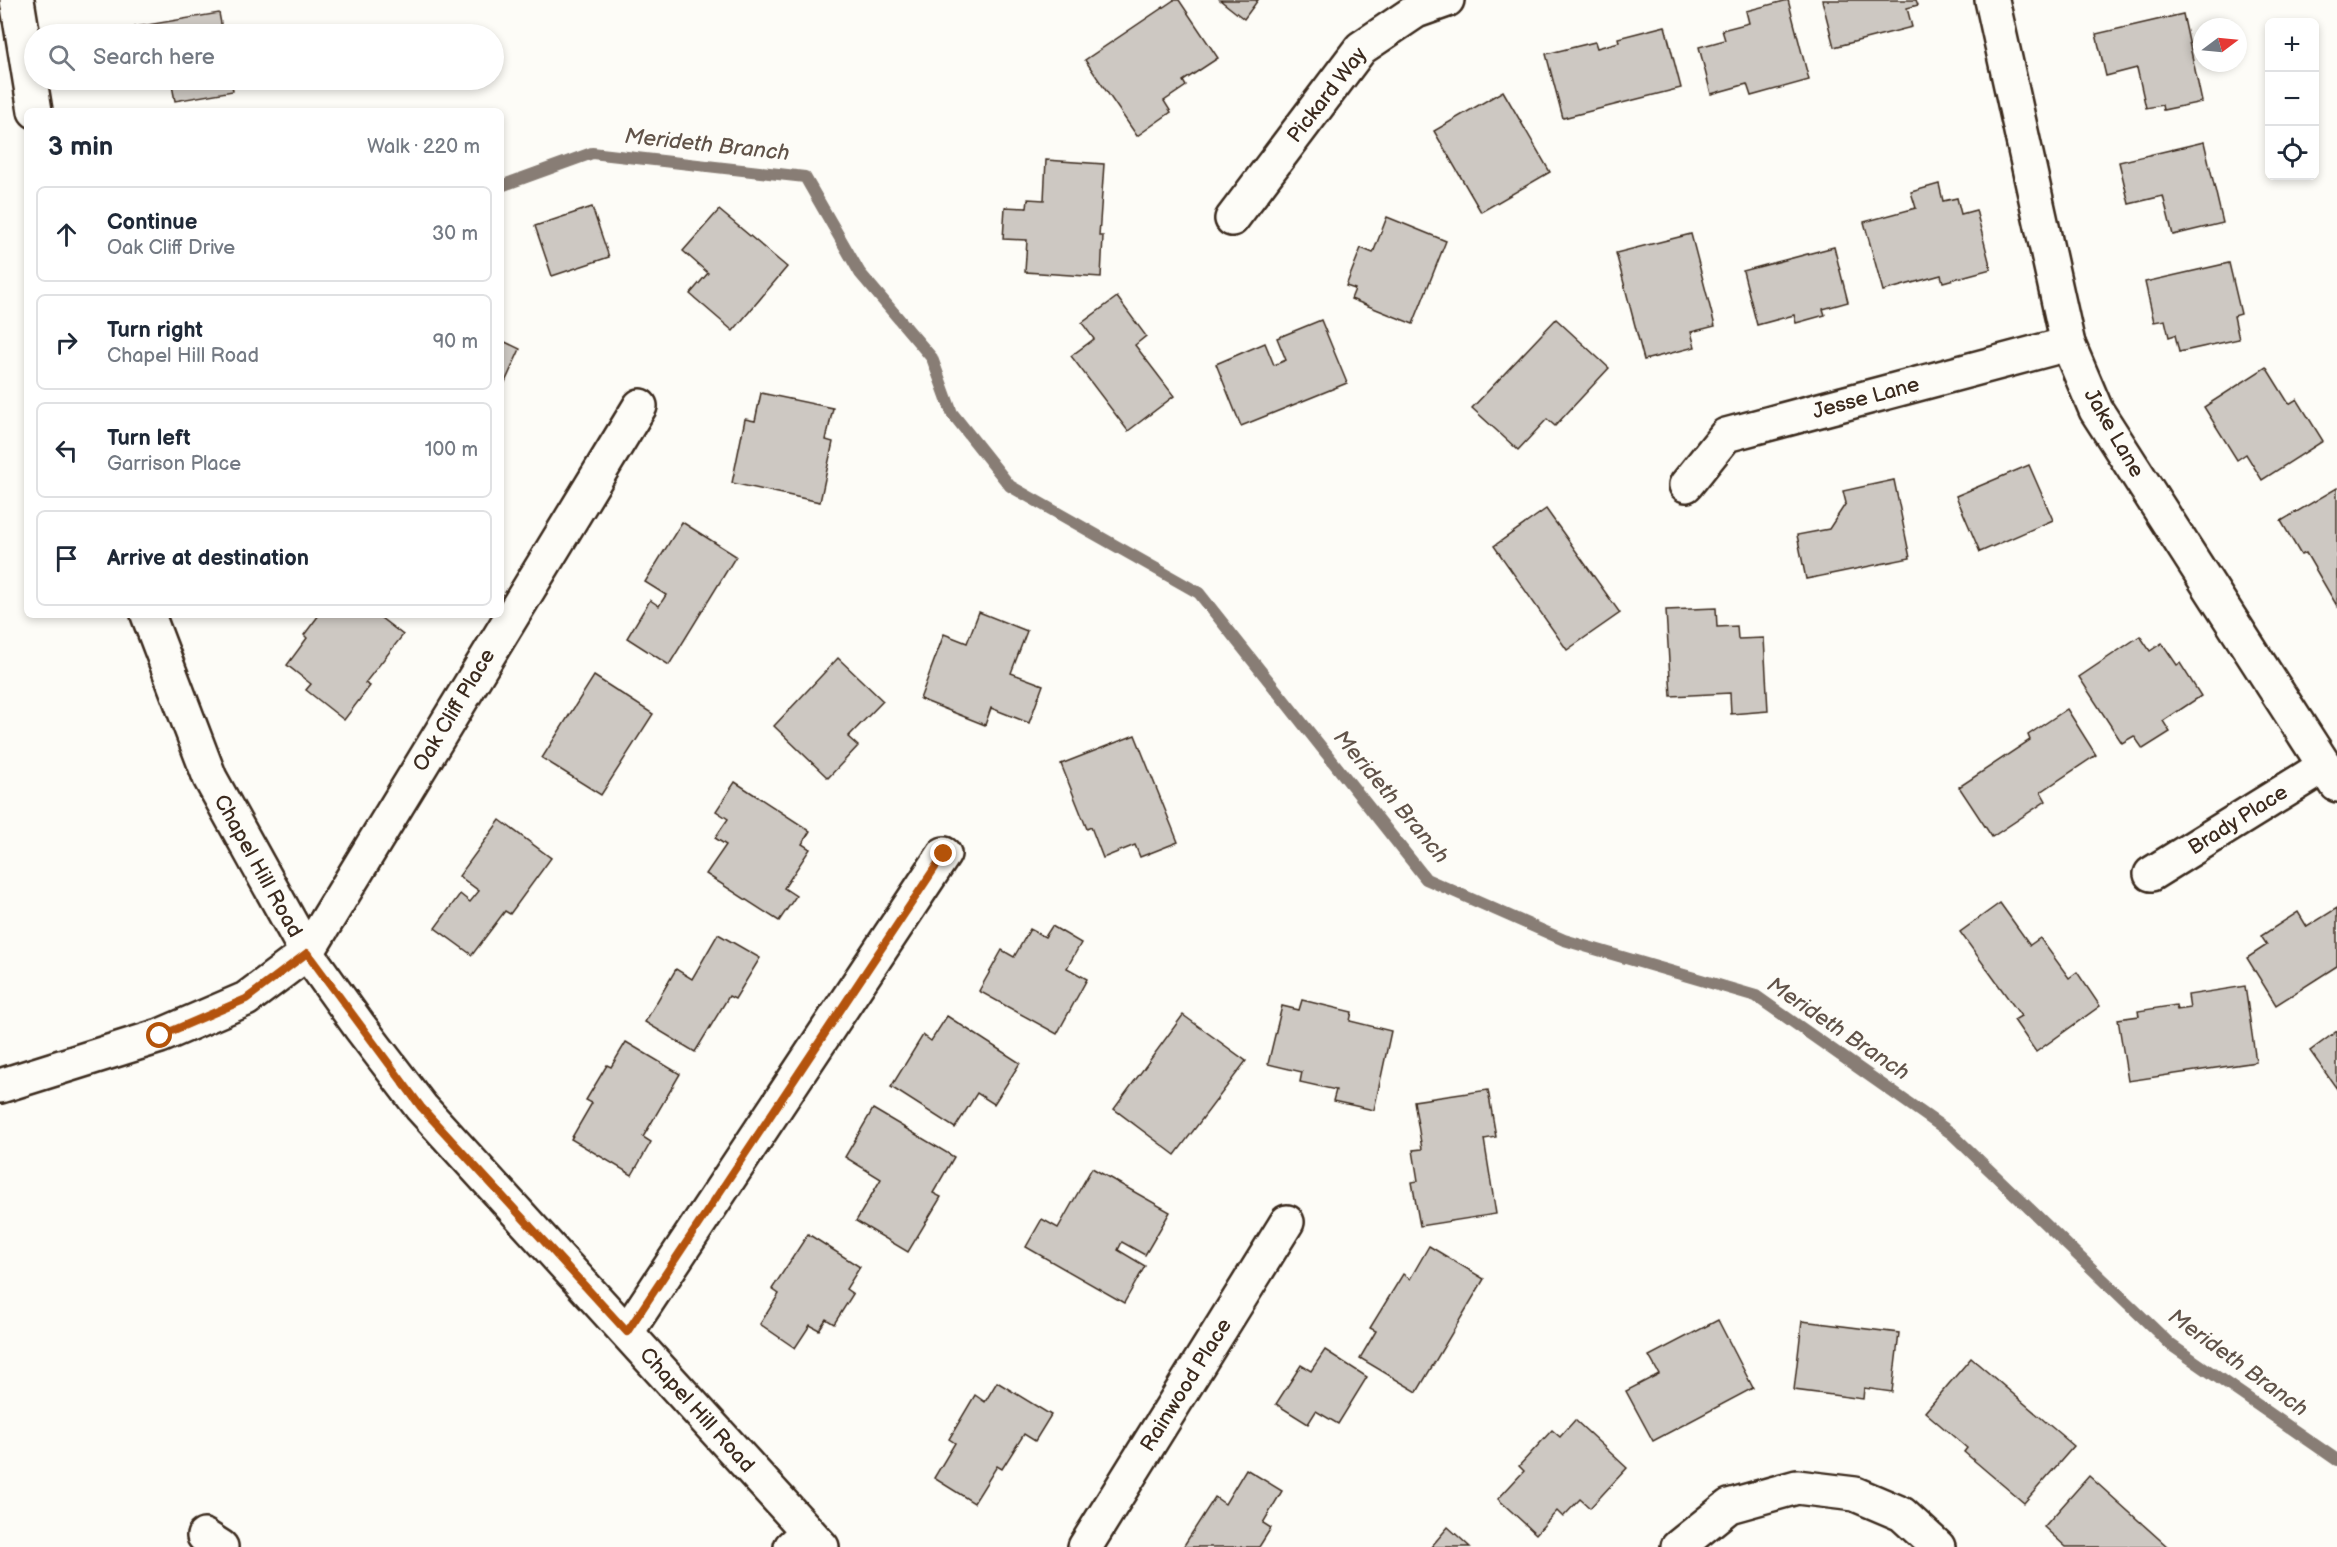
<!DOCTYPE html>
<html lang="en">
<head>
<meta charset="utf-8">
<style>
	:root { --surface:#fff; --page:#f6f6f7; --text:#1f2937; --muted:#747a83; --line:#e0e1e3 }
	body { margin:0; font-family:"Balsamiq Sans",sans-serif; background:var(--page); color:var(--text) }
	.controls { position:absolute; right:18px; top:18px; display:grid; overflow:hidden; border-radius:9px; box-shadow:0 3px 9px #0003 }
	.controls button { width:54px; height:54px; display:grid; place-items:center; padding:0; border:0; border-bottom:2px solid var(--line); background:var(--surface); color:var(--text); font:30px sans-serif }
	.compass { position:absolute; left:2193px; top:18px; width:54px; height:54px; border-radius:50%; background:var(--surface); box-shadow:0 3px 9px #0003; rotate:74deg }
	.stop { position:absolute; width:18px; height:18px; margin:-14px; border:4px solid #b45309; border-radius:50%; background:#fff }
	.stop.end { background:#b45309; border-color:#fff; box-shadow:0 2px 6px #0008 }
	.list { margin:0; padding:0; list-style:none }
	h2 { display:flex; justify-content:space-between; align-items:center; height:78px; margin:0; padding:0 24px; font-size:26px }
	h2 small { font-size:20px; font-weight:400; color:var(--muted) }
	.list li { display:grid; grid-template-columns:39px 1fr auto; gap:18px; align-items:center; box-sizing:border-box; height:96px; margin:0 12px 12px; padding:0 12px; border:2px solid var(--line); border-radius:9px }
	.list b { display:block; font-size:22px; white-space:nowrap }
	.list p { margin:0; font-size:20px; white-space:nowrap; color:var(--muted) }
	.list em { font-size:20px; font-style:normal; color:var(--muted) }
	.icon { flex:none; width:33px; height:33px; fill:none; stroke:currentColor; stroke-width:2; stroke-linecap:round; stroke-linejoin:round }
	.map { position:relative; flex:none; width:2337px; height:1547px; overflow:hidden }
	.search { position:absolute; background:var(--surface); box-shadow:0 3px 9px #0003; left:24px; top:24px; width:480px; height:66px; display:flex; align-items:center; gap:15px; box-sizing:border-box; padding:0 21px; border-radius:33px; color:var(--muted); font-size:22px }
	.panel { position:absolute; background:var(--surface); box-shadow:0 3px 9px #0003; left:24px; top:108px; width:480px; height:510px; border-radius:9px }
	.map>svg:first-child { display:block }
</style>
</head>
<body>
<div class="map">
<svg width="2337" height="1547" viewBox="0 0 2337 1547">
	<rect width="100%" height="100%" fill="#fdfcf7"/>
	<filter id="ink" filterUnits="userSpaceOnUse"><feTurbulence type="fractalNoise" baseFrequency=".0167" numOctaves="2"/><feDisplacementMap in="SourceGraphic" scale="12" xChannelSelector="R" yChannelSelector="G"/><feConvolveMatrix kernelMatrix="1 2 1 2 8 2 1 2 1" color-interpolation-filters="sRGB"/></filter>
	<g filter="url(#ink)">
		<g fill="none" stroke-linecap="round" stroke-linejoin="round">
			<path stroke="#887d74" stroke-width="12" d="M501 186 592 153 805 177 860 273 932 358 952 413 1010 486 1199 593 1426 879 1564 940 1756 996 1951 1133 2171 1345 2337 1460"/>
		</g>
		<g fill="#cdc8c2" stroke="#3b2a1e" stroke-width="1.5">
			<path d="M1174 0H1179L1218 58 1183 81 1186 86 1164 101 1171 112 1137 136 1085 60Z"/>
			<path d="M1220 0H1258L1244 19Z"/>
			<path d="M1788 0 1809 80 1751 96 1747 84 1711 94 1699 47 1725 40 1722 30 1749 23 1746 11Z"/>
			<path d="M1822 0H1916L1918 5 1907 8 1912 27 1834 47Z"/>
			<path d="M219 13 223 34H137L135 27Z"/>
			<path d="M2183 14 2202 102 2163 110 2162 105 2146 108 2137 68 2106 76 2096 34Z"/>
			<path d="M1665 26 1681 88 1563 118 1546 54 1595 42 1597 48 1619 42 1618 38Z"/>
			<path d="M171 80H231L233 91 175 101Z"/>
			<path d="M1503 91 1550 172 1481 212 1434 131Z"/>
			<path d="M2204 142 2223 223 2173 235 2163 196 2129 204 2119 162Z"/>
			<path d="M1046 160 1104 164 1099 236H1103L1101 277 1025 272 1027 240 1003 239 1005 207 1027 208 1028 199 1044 200Z"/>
			<path d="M1939 184 1943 201 1957 198 1961 214 1976 210 1991 269 1943 282 1941 275 1883 291 1864 222 1916 208 1911 192Z"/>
			<path d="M592 207 609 257 552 276 535 226Z"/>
			<path d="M719 210 787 267 733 331 690 294 708 273 683 251Z"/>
			<path d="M1387 217 1446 241 1413 324 1351 299 1355 289 1346 286 1361 248 1373 253Z"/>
			<path d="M1691 234 1715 326 1691 332 1695 347 1644 360 1616 253Z"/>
			<path d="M1834 247 1848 302 1823 309 1825 315 1796 323 1794 315 1757 325 1743 271Z"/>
			<path d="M2229 263 2241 314 2234 316 2239 339 2179 352 2175 335 2169 337 2165 320 2154 322 2145 282Z"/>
			<path d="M1117 297 1146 336 1135 345 1174 396 1128 431 1071 356 1094 339 1082 323Z"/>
			<path d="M1556 319 1609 368 1555 426 1547 419 1518 450 1472 408Z"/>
			<path d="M1321 320 1347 383 1241 426 1216 364 1265 343 1274 365 1286 360 1277 338Z"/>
			<path d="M501 340 520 349 501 391Z"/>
			<path d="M2266 367 2289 404 2297 399 2323 441 2262 480 2246 454 2237 460 2204 407Z"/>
			<path d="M761 393 833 408 826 440 833 442 820 502 732 483 745 419 755 421Z"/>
			<path d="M2029 465 2053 520 1980 552 1956 496Z"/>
			<path d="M1894 480 1910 558 1806 579 1797 535 1829 529 1846 503 1843 491Z"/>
			<path d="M2337 488V606L2306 553 2301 555 2281 521Z"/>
			<path d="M1546 509 1620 613 1567 650 1494 546Z"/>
			<path d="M682 522 736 556 669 665 627 638 650 600 659 606 666 595 645 582Z"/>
			<path d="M1716 608 1717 627 1737 626 1738 639 1764 638 1768 711 1731 714 1730 693 1671 696 1666 610Z"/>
			<path d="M979 612 1027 631 1011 673 1043 685 1029 723 991 708 985 725 920 699 944 634 967 643Z"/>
			<path d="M319 615H377L403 635 365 683 370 686 344 720 306 690 311 684 287 665 307 638 304 635Z"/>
			<path d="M2140 636 2150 651 2162 643 2177 665 2180 663 2201 696 2163 721 2170 732 2143 749 2134 736 2122 743 2079 677Z"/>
			<path d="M838 658 883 701 848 737 858 746 828 778 774 726Z"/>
			<path d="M594 676 653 714 601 795 542 758Z"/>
			<path d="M2067 709 2096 755 2041 792 2046 801 1992 837 1959 787 2030 740 2028 735Z"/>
			<path d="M1135 735 1178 842 1140 857 1135 845 1103 858 1091 827 1087 829 1061 764Z"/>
			<path d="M735 782 810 831 802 844 810 849 784 888 796 896 779 921 706 874 726 845 715 838 728 819 716 811Z"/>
			<path d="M500 820 551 858 510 914 505 911 472 955 435 928 460 894 470 902 479 891 459 876Z"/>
			<path d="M2000 903 2030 945 2040 938 2069 978 2077 972 2100 1006 2036 1052 2014 1020 2021 1016 1960 932Z"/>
			<path d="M2337 908V966L2276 1005 2247 958 2267 945 2261 936 2298 912 2307 927Z"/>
			<path d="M1052 926 1081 943 1067 968 1087 979 1057 1034 979 991 1002 950 1014 957 1030 929 1045 937Z"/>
			<path d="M718 934 760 958 735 999 729 996 695 1052 645 1022 676 969 692 979Z"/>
			<path d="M2245 986 2256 1062 2128 1081 2118 1019 2139 1016 2138 1011 2176 1005 2177 1010 2190 1008 2188 995Z"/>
			<path d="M1302 1000 1352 1012 1350 1021 1391 1031 1374 1110 1333 1101 1336 1090 1300 1082 1302 1072 1268 1064 1282 1006 1299 1010Z"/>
			<path d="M1183 1015 1246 1061 1175 1155 1114 1109Z"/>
			<path d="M947 1016 1020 1063 994 1104 977 1093 955 1128 891 1087 923 1035 931 1041Z"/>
			<path d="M2337 1031V1089L2310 1051Z"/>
			<path d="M626 1042 680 1074 643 1137 651 1142 632 1175 571 1139 592 1103 586 1100 607 1065 611 1067Z"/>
			<path d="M1488 1090 1496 1137 1484 1139 1496 1214 1420 1226 1412 1182 1418 1181 1413 1150 1422 1149 1414 1101Z"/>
			<path d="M873 1109 954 1157 933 1193 941 1197 908 1252 856 1221 881 1179 845 1157Z"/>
			<path d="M1092 1168 1170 1212 1145 1255 1122 1242 1118 1250 1145 1266 1124 1303 1026 1247 1042 1219 1058 1228Z"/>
			<path d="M808 1234 860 1267 846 1289 853 1294 834 1324 826 1319 819 1330 810 1325 795 1348 760 1324 779 1294 772 1289Z"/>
			<path d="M1429 1246 1484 1279 1417 1392 1360 1358 1376 1331 1370 1328 1403 1274 1410 1279Z"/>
			<path d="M1718 1320 1753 1388 1653 1441 1626 1391 1659 1374 1649 1356Z"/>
			<path d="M1802 1321 1899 1333 1892 1392 1864 1388 1863 1399 1794 1390Z"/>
			<path d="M1325 1350 1367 1377 1338 1424 1316 1411 1308 1424 1276 1404 1301 1365 1311 1371Z"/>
			<path d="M1971 1358 2074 1446 2024 1503 1964 1452 1967 1448 1925 1412Z"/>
			<path d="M997 1382 1051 1415 1035 1441 1024 1434 1002 1469 997 1466 974 1503 934 1478 955 1443 949 1439 975 1395 985 1402Z"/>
			<path d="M1575 1420 1627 1468 1590 1508 1580 1499 1563 1517 1557 1511 1536 1534 1498 1499 1524 1471 1519 1466 1552 1430 1560 1437Z"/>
			<path d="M1246 1469 1282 1491 1263 1523 1271 1528 1259 1547H1183L1215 1497 1225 1504Z"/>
			<path d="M2089 1476 2168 1547H2066L2044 1527Z"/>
			<path d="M1448 1527 1470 1547H1431Z"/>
		</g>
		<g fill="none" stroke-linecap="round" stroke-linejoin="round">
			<g stroke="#3b2a1e" stroke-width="38">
				<g id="street">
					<path d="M1992 0 2068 344 2096 410 2337 785"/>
					<path d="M1232 219 1361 48 1416 11 1447 0"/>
					<path d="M1686 485 1726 435 2068 344"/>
					<path d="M2151 874 2325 766"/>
					<path d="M0 1086 160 1036 246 999 307 953 640 406"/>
					<path d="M627 1332 944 854"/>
					<path d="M204 1536 221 1547"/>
					<path d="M791 1547 807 1532"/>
					<path d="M1085 1547 1287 1222"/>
					<path d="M1678 1547 1729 1506 1797 1487 1855 1494 1902 1514 1938 1547"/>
				</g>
			</g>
			<g stroke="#3b2a1e" stroke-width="38">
				<g id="secondary">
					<path d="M17 0 35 111"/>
					<path d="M148 615 210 778 307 953 360 1027 421 1107 822 1547"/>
				</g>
			</g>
			<use href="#street" stroke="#fdfcf7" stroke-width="33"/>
			<use href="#secondary" stroke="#fdfcf7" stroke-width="33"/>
		</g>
	</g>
	<g fill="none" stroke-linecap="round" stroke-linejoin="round" filter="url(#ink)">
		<path stroke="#b45309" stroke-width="8" d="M160 1036 246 999 307 953 421 1107 627 1332 944 854"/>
	</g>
	<g text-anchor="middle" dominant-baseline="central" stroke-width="4.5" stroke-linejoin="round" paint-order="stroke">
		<g font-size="21" fill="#3b2a1e" stroke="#fdfcf7">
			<text transform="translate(1327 95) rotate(-52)">Pickard Way</text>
			<text transform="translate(1866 398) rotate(-15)">Jesse Lane</text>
			<text transform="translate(2114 433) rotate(60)">Jake Lane</text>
			<text transform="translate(454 710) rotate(-59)">Oak Cliff Place</text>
			<text transform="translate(2238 820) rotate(-32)">Brady Place</text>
			<text transform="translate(258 866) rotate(61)">Chapel Hill Road</text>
			<text transform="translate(1186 1385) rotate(-58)">Rainwood Place</text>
			<text transform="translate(697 1410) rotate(48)">Chapel Hill Road</text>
		</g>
		<g font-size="22" font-style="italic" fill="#615349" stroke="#fdfcf7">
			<text transform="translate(707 145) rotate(6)">Merideth Branch</text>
			<text transform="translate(1391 797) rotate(50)">Merideth Branch</text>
			<text transform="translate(1838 1029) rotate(34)">Merideth Branch</text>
			<text transform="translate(2238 1363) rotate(36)">Merideth Branch</text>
		</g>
	</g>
</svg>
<div class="controls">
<button>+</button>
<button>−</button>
<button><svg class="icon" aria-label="locate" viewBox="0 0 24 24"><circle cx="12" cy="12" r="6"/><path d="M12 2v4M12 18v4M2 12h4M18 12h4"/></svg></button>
</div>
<svg class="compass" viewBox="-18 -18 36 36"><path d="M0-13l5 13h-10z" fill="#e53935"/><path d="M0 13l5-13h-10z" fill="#747a83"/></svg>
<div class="stop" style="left:160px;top:1036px"></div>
<div class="stop end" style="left:944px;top:854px"></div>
<div class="search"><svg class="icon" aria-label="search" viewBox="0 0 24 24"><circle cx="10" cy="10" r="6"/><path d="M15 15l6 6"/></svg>Search here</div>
<section class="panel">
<h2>3 min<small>Walk · 220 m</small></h2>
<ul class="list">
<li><svg class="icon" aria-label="ahead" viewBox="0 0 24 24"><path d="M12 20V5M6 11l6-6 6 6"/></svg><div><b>Continue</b><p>Oak Cliff Drive</p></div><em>30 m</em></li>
<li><svg class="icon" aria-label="right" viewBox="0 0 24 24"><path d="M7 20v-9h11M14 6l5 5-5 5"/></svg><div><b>Turn right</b><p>Chapel Hill Road</p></div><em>90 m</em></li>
<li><svg class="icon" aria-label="left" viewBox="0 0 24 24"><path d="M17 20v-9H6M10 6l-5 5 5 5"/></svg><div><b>Turn left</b><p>Garrison Place</p></div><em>100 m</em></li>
<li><svg class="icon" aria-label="arrive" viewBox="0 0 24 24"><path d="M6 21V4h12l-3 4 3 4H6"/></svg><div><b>Arrive at destination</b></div></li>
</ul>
</section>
</div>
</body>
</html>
